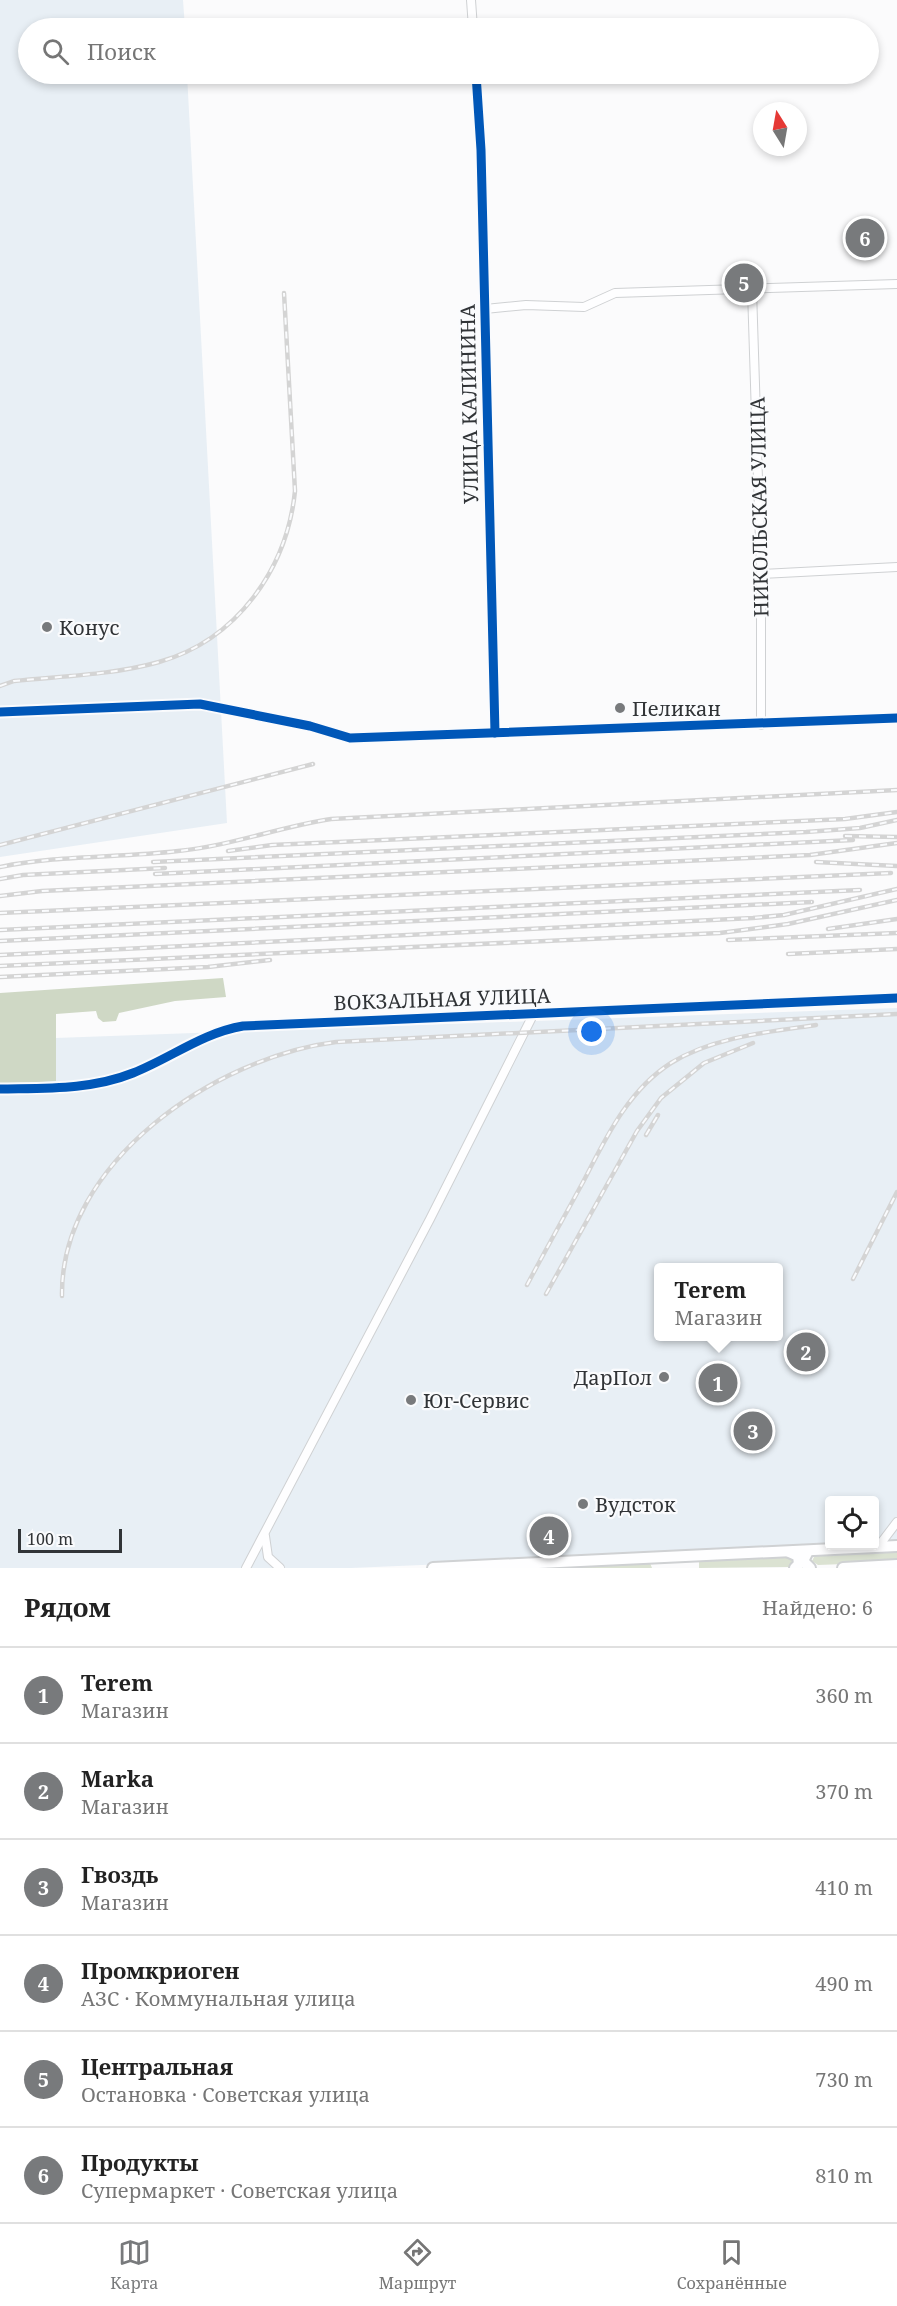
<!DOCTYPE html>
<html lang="ru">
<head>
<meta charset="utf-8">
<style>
	:root { --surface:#fff; --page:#f6f6f6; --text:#222; --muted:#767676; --line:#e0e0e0; --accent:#787a7c }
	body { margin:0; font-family:"Noto Serif",serif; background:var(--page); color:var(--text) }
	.controls { position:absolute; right:18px; bottom:18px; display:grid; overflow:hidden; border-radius:6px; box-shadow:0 3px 9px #0003 }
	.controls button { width:54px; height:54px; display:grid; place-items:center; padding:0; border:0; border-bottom:2px solid var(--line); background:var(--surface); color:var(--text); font:30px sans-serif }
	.compass { position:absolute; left:753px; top:102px; width:54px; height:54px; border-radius:50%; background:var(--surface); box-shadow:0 3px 9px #0003; rotate:349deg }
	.scale { position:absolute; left:18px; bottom:15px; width:104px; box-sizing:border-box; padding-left:6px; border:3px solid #313437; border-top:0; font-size:16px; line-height:21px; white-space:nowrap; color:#313437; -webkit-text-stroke:4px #fafbfd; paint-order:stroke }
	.you { position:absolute; left:592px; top:1032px; width:21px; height:21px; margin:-15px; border:4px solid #fff; border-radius:50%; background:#1a73e8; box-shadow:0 0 0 9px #1a73e833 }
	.badge { display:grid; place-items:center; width:39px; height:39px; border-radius:50%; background:var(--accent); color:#fff; font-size:20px; font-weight:700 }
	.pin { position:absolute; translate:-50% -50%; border:3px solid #fff; box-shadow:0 2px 6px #0006 }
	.popup { position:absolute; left:654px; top:1263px; width:129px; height:78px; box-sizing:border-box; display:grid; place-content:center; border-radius:6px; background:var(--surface); filter:drop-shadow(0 2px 4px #0005); font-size:20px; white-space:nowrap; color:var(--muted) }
	.popup b { font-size:22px; color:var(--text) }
	.popup::after { content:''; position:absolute; left:50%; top:100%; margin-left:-12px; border:12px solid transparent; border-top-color:var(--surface) }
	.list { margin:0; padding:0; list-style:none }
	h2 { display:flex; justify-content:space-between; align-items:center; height:78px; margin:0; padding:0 24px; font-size:26px }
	h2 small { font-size:20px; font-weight:400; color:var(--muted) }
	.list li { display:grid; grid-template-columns:39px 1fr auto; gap:18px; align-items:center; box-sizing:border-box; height:96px; padding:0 24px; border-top:2px solid var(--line) }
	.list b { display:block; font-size:22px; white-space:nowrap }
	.list p { margin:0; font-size:20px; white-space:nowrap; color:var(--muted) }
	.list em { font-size:20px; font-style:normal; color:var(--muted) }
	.icon { flex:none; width:33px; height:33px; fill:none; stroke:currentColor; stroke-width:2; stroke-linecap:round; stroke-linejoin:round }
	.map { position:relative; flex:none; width:897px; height:1568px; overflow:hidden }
	.search { position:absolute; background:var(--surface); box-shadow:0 3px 9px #0003; left:18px; right:18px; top:18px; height:66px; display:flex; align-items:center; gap:15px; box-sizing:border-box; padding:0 21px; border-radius:33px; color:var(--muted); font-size:22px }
	.sheet { height:654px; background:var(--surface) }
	nav { display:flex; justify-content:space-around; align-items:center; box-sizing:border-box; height:84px; border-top:2px solid var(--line); background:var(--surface); font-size:16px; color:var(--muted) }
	nav a { display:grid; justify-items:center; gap:3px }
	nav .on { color:var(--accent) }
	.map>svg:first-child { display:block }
</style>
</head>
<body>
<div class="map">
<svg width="897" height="1568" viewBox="0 0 897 1568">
	<rect width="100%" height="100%" fill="#fbfbfc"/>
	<g fill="#e8eff5" fill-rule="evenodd">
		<path d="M0 0H183L185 28H28V74H187L227 823 0 857Z"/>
		<path d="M897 1008V1545L351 1568H0V1040ZM658 1268H778V1336H658ZM830 1500H874V1546H830Z"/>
	</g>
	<g fill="#dbe2d2">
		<path d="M897 1550V1562L818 1565 812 1561 815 1555Z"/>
		<path d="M794 1556 793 1566 789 1567 699 1568V1560Z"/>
		<path d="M650 1563 652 1568H505Z"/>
	</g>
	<path fill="#cfd8c5" d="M223 978 226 997 175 1001 119 1013 116 1021 103 1022 98 1018 96 1011 56 1014V1081L0 1085V993Z"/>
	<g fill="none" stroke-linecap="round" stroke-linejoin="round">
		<g stroke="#cfd1d3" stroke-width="10">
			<g id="street">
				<path d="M471 0 473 28"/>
				<path d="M476 74 481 150 495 733"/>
				<path d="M752 290 761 574V725"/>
				<path d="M485 309 526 305 584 307 615 293 897 284"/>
				<path d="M761 574 897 567"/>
				<path d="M0 712 200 704 310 726 350 738 897 718"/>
				<path d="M0 1089C44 1088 91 1090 133 1073 171 1058 202 1033 243 1026L897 998"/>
				<path d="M265 1536 268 1557 280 1568"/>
				<path d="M873 1546 881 1543 897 1522"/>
				<path d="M246 1568 430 1219 534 1013"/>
			</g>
		</g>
		<g stroke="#cfd1d3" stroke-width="14">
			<g id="secondary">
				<path d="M789 1552 798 1556 799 1564 795 1568"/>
				<path d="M807 1553 803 1561 810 1568"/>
				<path d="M433 1568 897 1546"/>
				<path d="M843 1568 897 1565"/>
			</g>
		</g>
		<use href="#street" stroke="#fefeff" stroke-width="8"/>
		<use href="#secondary" stroke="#fefeff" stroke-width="10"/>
		<g stroke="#d4d4d4" stroke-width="4.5">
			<g id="rail">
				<path d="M0 686 14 681C62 676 113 675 159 662 237 640 287 569 295 491L284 293"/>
				<path d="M845 836 897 837"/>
				<path d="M0 845 313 764"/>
				<path d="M228 851 272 845 845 819 897 812"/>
				<path d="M153 862 806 832 860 828 897 820"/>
				<path d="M816 862 897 866"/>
				<path d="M0 867C58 855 119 858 178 851 230 846 279 827 331 819L897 790"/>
				<path d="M155 874 853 840"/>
				<path d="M0 879 23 875 165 868"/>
				<path d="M0 896 42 891 810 855 897 843"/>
				<path d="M0 913 891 873"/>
				<path d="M828 929 897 919"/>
				<path d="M0 930 860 890"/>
				<path d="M728 940 897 933"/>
				<path d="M0 941 812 902"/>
				<path d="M788 954 897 949"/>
				<path d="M0 955 753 918 784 915 897 889"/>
				<path d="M0 966 720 933 788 924 897 900"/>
				<path d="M0 977 208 967 270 960"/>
				<path d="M646 1135 658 1115"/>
				<path d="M853 1279 897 1192"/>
				<path d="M527 1285C545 1251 564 1217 582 1184 605 1140 627 1091 671 1063 713 1037 768 1032 816 1025"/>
				<path d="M546 1294 637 1131 661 1098 704 1063 753 1043"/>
				<path d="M62 1296C60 1162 216 1057 336 1042L897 1014"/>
			</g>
		</g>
		<use href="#rail" stroke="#fafbfd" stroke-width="2" stroke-dasharray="7" stroke-linecap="butt"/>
		<g stroke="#fafbfd" stroke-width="13">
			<g id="cycleway">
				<path d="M476 74 481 150 495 733"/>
				<path d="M0 712 200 704 310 726 350 738 897 718"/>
				<path d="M0 1089C44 1088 91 1090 133 1073 171 1058 202 1033 243 1026L897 998"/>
			</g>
		</g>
		<use href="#cycleway" stroke="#0057b8" stroke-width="9"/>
	</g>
	<g fill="#787a7c" stroke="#fafbfd" stroke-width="2">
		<circle cx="47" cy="627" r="6"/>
		<circle cx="620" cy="708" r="6"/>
		<circle cx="664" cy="1377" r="6"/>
		<circle cx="411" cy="1400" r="6"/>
		<circle cx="583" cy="1504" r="6"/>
	</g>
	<g text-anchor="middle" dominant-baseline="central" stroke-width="4.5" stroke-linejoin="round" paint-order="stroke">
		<g font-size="20" fill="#313437" stroke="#fafbfd">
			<text transform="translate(469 404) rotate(-91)">УЛИЦА КАЛИНИНА</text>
			<text transform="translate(759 507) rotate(-91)">НИКОЛЬСКАЯ УЛИЦА</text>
			<text transform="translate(442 999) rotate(-2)">ВОКЗАЛЬНАЯ УЛИЦА</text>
		</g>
		<g font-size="20" fill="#313437" stroke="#fafbfd" text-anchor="start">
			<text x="59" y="627">Конус</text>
			<text x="632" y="708">Пеликан</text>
			<text x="652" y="1377" text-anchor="end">ДарПол</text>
			<text x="423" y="1400">Юг-Сервис</text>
			<text x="595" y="1504">Вудсток</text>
		</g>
	</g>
</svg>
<div class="controls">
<button><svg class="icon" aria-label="locate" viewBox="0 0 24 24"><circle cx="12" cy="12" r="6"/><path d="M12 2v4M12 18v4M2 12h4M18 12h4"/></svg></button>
</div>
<svg class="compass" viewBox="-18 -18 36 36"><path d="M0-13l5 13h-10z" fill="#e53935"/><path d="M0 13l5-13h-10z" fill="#767676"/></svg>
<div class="scale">100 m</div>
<div class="you"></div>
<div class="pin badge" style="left:718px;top:1383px">1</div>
<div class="popup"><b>Terem</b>Магазин</div>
<div class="pin badge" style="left:806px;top:1352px">2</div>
<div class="pin badge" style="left:753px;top:1431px">3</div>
<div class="pin badge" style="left:549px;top:1536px">4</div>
<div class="pin badge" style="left:744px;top:283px">5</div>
<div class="pin badge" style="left:865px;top:238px">6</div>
<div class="search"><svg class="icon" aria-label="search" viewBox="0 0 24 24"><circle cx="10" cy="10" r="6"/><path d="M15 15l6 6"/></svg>Поиск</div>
</div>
<section class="sheet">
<h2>Рядом<small>Найдено: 6</small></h2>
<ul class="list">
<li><span class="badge">1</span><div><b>Terem</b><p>Магазин</p></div><em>360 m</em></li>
<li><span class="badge">2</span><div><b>Marka</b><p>Магазин</p></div><em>370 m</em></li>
<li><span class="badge">3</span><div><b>Гвоздь</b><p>Магазин</p></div><em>410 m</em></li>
<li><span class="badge">4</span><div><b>Промкриоген</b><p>АЗС · Коммунальная улица</p></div><em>490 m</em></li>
<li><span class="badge">5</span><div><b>Центральная</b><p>Остановка · Советская улица</p></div><em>730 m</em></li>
<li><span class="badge">6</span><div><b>Продукты</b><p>Супермаркет · Советская улица</p></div><em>810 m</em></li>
</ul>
</section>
<nav>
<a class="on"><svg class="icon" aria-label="map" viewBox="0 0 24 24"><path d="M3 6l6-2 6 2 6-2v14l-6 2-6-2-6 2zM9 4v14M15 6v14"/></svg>Карта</a>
<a><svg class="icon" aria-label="directions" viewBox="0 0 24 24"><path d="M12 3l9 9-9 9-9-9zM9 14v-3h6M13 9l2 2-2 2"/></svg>Маршрут</a>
<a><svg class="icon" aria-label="saved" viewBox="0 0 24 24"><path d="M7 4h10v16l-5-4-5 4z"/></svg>Сохранённые</a>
</nav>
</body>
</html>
